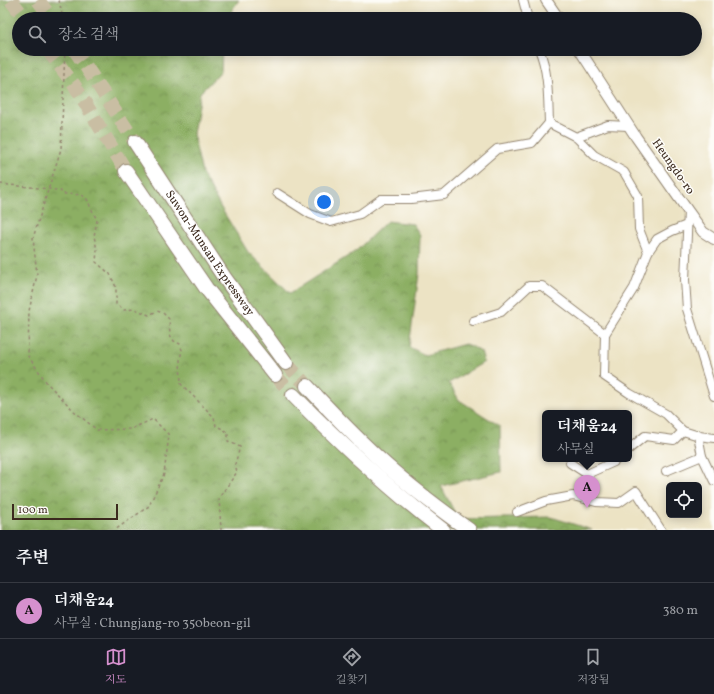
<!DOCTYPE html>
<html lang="ko">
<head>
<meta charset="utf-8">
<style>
	:root { --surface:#171b24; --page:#20242c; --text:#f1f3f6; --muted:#9ea1a6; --line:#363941; --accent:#d690ce }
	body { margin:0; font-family:Vollkorn,"Noto Serif KR",serif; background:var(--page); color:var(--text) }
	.controls { position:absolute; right:12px; bottom:12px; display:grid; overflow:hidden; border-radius:6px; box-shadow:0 2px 10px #0003 }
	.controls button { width:36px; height:36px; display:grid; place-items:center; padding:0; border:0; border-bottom:1px solid var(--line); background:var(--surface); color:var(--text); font:20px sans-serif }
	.scale { position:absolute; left:12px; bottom:10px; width:106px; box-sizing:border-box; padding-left:4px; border:2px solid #3b2a1e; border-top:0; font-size:11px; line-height:14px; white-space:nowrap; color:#3b2a1e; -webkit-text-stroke:3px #fdfcf7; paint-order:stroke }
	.you { position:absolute; left:324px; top:202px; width:14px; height:14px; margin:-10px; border:3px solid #fff; border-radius:50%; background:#1a73e8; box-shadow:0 0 0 6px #1a73e833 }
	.badge { display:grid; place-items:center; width:26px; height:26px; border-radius:50%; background:var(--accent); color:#111; font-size:13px; font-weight:700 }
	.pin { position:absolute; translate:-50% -33px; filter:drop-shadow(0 1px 2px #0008) }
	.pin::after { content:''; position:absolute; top:21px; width:14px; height:12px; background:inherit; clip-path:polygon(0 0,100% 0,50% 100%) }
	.popup { position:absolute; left:542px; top:410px; width:90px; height:52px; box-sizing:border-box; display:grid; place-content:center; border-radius:6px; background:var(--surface); filter:drop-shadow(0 1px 3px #0005); font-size:13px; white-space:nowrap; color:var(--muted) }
	.popup b { font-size:15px; color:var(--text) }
	.popup::after { content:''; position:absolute; left:50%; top:100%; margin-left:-8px; border:8px solid transparent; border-top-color:var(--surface) }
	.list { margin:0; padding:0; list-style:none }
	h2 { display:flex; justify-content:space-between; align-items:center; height:52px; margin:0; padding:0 16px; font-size:17px }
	h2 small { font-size:13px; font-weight:400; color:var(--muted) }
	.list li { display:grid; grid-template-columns:26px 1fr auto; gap:12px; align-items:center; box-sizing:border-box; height:56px; padding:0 16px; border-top:1px solid var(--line) }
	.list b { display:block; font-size:15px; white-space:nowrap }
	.list p { margin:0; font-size:13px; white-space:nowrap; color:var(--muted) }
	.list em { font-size:13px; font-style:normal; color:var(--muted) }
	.icon { flex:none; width:22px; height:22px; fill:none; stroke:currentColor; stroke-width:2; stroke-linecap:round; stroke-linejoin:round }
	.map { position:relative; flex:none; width:714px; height:530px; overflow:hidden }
	.search { position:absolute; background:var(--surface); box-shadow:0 2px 10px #0003; left:12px; right:12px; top:12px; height:44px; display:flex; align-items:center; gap:10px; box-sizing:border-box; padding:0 14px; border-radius:22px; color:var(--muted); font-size:15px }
	.sheet { height:108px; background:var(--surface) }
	nav { display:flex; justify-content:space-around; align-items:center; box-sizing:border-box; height:56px; border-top:1px solid var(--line); background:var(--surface); font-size:11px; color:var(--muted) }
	nav a { display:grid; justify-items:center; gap:2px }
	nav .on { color:var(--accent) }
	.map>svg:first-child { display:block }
</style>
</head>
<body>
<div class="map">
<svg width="714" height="530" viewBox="0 0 714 530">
	<defs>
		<pattern id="forest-crowns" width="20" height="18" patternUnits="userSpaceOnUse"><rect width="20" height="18" fill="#8caf63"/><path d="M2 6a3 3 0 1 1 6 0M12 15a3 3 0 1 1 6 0" fill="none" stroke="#748f51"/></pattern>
	</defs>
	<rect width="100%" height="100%" fill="#fdfcf7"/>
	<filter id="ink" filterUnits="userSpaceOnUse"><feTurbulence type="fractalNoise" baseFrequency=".025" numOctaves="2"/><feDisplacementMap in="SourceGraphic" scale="8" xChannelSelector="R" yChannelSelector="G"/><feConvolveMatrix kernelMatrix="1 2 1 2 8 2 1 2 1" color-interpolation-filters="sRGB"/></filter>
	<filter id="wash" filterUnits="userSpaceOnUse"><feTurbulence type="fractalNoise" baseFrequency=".012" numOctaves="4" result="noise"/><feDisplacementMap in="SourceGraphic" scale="16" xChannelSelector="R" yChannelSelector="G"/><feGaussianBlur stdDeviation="0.9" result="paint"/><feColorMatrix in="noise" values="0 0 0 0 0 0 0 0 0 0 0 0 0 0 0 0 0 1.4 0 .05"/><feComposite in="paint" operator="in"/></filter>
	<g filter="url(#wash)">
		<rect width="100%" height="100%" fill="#ece3c4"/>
		<path fill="url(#forest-crowns)" stroke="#646c40" d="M0 0H239L233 8 229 19H19V49H222L221 71 200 93 193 134 202 173 221 208 248 252 290 293 356 251 387 221 413 224 420 235 419 274 409 347 425 355 465 344 473 347 481 352 484 362 449 383 459 400 500 426 501 472 441 486 458 519 551 517 592 530H0Z"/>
	</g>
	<g filter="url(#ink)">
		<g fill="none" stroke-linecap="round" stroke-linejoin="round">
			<g stroke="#c9bea3" stroke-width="14" stroke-dasharray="14 7" stroke-linecap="butt">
				<path d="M11 0 25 19"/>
				<path d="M38 0 52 19"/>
				<path d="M47 49 75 86 126 171"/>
				<path d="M74 49 85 65 135 142"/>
				<path d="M286 363 307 386"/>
				<path d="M275 375 293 395"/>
			</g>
			<g stroke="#948671" stroke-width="10">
				<g id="minor">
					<path d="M523 0 528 19"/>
					<path d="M539 49C549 73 548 98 549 123"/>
					<path d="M576 137 608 125 628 126"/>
					<path d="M277 193 310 214 331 222 360 214 381 199H411L444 195 497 149 532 143 549 123 576 137 594 155 624 172 638 196 639 229 648 252 634 288 605 334 604 376 629 393 666 414 683 431 699 436 714 438"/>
					<path d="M688 211 685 280 687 309 714 396"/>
					<path d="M648 252 657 239 672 231 687 225"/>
					<path d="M473 321 501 312 529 286H542L605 334"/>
					<path d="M698 435 702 456 714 481"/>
					<path d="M629 449 645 436 674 440 683 431"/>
					<path d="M570 463 587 474 614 462 617 459"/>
					<path d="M666 471 702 456"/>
					<path d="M517 512 546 501 573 496 596 502 619 503 636 491 661 530"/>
				</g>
			</g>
			<g stroke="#948671" stroke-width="12">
				<g id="tertiary">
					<path d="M546 0 559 19"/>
					<path d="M579 49 636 137 688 211 703 232 714 239"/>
				</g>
			</g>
			<g stroke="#948671" stroke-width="16">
				<g id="motorway">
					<path id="s1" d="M135 142 224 277 286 363"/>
					<path d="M126 171 206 288 275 375"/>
					<path d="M307 386C333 414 359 441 387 466 413 489 441 510 469 530"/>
					<path d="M293 395C340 443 389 489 443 530"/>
				</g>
			</g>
			<g stroke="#948671" stroke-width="1.5" stroke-dasharray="3 3" stroke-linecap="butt">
				<path d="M59 0 63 19"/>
				<path d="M65 49 61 149 33 238 37 275 29 311 28 356 47 383 74 411 97 430 131 429 153 419 169 435 164 474 149 506 115 530"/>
				<path d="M0 184 49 189 61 191V193C74 197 85 189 90 206L97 220 94 236 97 250 96 262 110 274 116 287V304L124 310 135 309 149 315 157 311 163 313 169 319 170 335 174 341 180 344 182 350 180 360 181 384 214 417 216 426 223 429 228 433V441L240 447 235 464 237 472 219 498 221 530"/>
			</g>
			<use href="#minor" stroke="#fff" stroke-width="8"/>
			<use href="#tertiary" stroke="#fff" stroke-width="10"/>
			<use href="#motorway" stroke="#fff" stroke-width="14"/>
		</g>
	</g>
	<g text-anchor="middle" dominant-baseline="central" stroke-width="3" stroke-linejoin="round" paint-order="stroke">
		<g font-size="12" fill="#3b2a1e" stroke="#fdfcf7">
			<text transform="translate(673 167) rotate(55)">Heungdo-ro</text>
			<text stroke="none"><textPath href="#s1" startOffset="134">Suwon-Munsan Expressway</textPath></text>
		</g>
	</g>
</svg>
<div class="controls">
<button><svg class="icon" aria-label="locate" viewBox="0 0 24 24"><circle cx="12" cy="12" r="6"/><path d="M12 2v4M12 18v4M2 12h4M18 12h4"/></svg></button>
</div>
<div class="scale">100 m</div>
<div class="you"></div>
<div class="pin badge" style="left:587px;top:508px">A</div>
<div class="popup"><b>더채움24</b>사무실</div>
<div class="search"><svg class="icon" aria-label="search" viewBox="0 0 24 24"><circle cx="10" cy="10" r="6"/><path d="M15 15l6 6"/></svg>장소 검색</div>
</div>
<section class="sheet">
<h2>주변<small></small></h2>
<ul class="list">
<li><span class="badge">A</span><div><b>더채움24</b><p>사무실 · Chungjang-ro 350beon-gil</p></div><em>380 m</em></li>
</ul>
</section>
<nav>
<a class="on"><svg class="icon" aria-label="map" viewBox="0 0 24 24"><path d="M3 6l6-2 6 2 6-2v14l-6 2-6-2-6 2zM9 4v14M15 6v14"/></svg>지도</a>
<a><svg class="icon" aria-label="directions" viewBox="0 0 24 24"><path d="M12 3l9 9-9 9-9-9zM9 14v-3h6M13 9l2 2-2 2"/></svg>길찾기</a>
<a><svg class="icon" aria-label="saved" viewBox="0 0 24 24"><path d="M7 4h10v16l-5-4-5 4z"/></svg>저장됨</a>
</nav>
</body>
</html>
